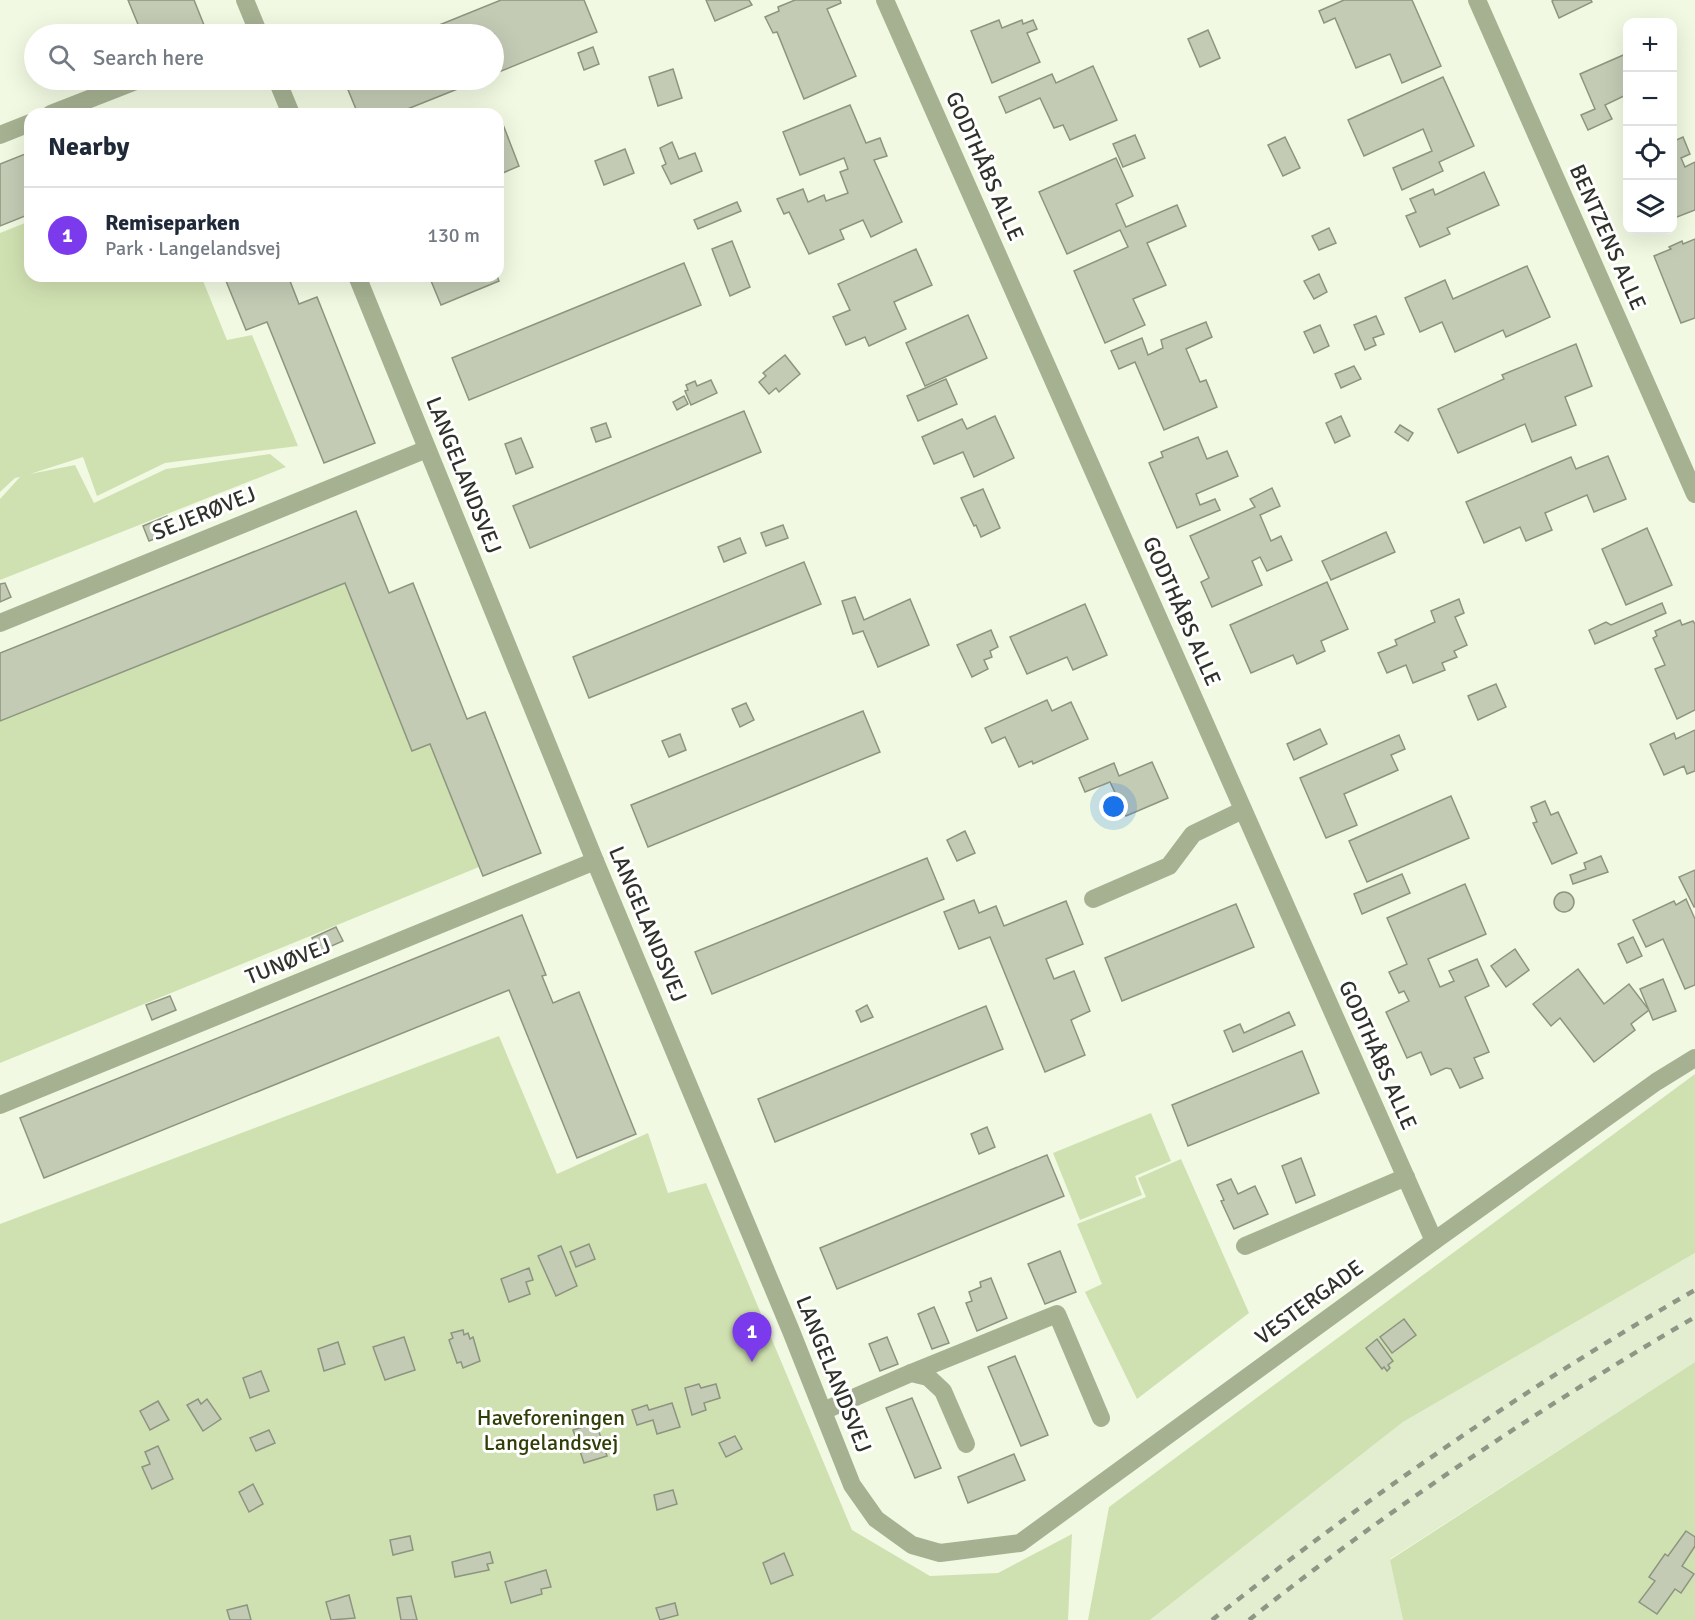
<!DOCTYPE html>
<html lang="en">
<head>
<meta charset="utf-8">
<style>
	:root { --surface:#fff; --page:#f2f2f3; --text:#1f2937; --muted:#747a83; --line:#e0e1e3; --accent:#7c3aed }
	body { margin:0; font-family:Signika,sans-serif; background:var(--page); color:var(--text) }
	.controls { position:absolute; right:18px; top:18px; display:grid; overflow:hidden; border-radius:12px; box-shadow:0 6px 24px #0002 }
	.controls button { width:54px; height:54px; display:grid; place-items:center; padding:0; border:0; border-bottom:2px solid var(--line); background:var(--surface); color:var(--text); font:30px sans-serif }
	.you { position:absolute; left:1114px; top:807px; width:21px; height:21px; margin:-15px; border:4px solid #fff; border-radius:50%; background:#1a73e8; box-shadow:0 0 0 9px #1a73e833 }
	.badge { display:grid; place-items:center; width:39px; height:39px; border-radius:50%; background:var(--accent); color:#fff; font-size:20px; font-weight:700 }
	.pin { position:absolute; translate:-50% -50px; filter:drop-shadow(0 2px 3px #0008) }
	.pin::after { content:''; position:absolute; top:32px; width:21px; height:18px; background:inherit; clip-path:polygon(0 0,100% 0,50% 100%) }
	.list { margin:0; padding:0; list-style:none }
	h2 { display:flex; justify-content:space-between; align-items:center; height:78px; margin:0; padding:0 24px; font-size:26px }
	h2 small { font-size:20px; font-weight:400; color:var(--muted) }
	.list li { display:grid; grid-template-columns:39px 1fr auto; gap:18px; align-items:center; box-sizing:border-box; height:96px; padding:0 24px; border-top:2px solid var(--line) }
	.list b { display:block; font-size:22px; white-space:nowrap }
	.list p { margin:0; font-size:20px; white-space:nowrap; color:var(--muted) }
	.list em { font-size:20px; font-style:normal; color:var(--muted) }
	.icon { flex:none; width:33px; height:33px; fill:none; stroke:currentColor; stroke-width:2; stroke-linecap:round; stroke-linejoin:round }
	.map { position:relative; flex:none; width:1695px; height:1620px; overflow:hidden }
	.search { position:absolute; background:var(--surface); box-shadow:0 6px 24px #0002; left:24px; top:24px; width:480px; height:66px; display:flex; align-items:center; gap:15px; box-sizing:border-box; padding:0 21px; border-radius:33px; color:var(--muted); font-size:22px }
	.panel { position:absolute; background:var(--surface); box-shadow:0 6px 24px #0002; left:24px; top:108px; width:480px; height:174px; border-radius:18px }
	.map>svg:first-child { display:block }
</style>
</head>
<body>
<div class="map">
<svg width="1695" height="1620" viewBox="0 0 1695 1620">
	<rect width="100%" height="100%" fill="#f1f9e2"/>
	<path fill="#e3eed1" d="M1695 1253V1362L1390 1559 1403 1620H1150L1403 1422Z"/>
	<g fill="#d0e1b1">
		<path d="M30 221V276H201L227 340 252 335 298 446 165 463 97 496 83 457 30 474 75 465 94 503 166 469 270 454 286 467 0 580V499L20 477 15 478 0 492V233Z"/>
		<path d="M345 583 412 751 430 744 479 867 0 1063V721Z"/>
		<path d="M499 1036 557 1174 648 1133 668 1193 706 1183 852 1530 930 1576 998 1573 1072 1534 1068 1620H0V1224Z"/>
		<path d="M1695 1074V1253L1403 1422 1150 1620H1088L1109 1507Z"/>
		<path d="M1151 1113 1171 1161 1135 1176 1142 1195 1080 1220 1053 1153Z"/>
		<path d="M1181 1159 1249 1313 1137 1399 1085 1292 1102 1284 1077 1224 1146 1197 1138 1178Z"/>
		<path d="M1695 1362V1620H1403L1390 1560Z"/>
	</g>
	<g fill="#c3cbb5" stroke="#8d9580" stroke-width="1.5">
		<path d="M128 0H194L204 25 180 34H142Z"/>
		<path d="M501 0H584L597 32 494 74V34H417Z"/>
		<path d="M706 0H749L752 5 715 21Z"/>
		<path d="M795 0H840L841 3 827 9 856 76 804 99 777 32 773 33 765 17 779 11 778 7Z"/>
		<path d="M1344 0H1412L1441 66 1402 83 1390 54 1356 68 1335 18 1324 23 1319 11Z"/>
		<path d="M1554 0H1591L1592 2 1559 18 1552 1Z"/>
		<path d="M999 20 1002 28 1022 20 1023 24 1033 20 1037 29 1027 33 1040 62 992 83 971 31Z"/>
		<path d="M1208 30 1220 58 1200 67 1188 39Z"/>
		<path d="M593 47 599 64 584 70 578 53Z"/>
		<path d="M1628 53V94L1605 105 1612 119 1588 130 1581 115 1595 109 1580 74Z"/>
		<path d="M1093 66 1117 120 1070 140 1063 125 1054 128 1040 98 1006 113 999 97 1052 74 1056 83Z"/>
		<path d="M673 69 682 98 658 106 649 77Z"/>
		<path d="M1443 77 1474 146 1439 162 1443 171 1402 190 1393 168 1432 151 1423 129 1364 156 1348 120Z"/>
		<path d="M344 80H480L395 114H358Z"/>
		<path d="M850 105 866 143 880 138 887 156 874 160 902 222 871 237 863 220 840 230 844 239 809 254 789 212 784 214 777 199 803 189 808 202 824 195 826 201 848 193 840 172 848 169 844 158 800 175 783 132Z"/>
		<path d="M502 122 519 166 498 175V124Z"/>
		<path d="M1135 135 1145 158 1123 167 1113 144Z"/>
		<path d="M1285 137 1300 168 1283 176 1268 145Z"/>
		<path d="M1683 137 1690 154 1681 158 1685 167 1695 162V210L1672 219V142Z"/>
		<path d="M672 142 679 159 695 153 702 171 671 184 662 166 666 164 660 148Z"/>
		<path d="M625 149 634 173 604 185 595 161Z"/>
		<path d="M30 152V214L0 226V164Z"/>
		<path d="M1116 158 1133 196 1116 204 1126 227 1177 205 1186 226 1147 243 1166 285 1133 299 1145 325 1105 343 1074 271 1128 247 1120 230 1067 254 1039 192Z"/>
		<path d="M1484 172 1499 205 1447 228 1450 234 1420 247 1406 216 1416 212 1410 199 1433 189 1435 195Z"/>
		<path d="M737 202 741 211 698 229 694 220Z"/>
		<path d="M1329 228 1336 243 1319 250 1312 236Z"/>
		<path d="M1695 239V318L1681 323 1654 256 1671 249 1669 247 1682 241 1683 244Z"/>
		<path d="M732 241 750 287 730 296 712 249Z"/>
		<path d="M916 249 932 285 894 302 906 329 869 346 865 337 846 345 833 317 850 310 838 284Z"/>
		<path d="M684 263 701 305 469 400 452 358Z"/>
		<path d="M1527 266 1550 317 1506 337 1503 330 1455 352 1442 322 1420 332 1405 298 1445 280 1453 299Z"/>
		<path d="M1319 274 1327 292 1314 299 1304 281Z"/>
		<path d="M224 276H288L299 304 317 297 375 443 324 463 267 322 246 330Z"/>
		<path d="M429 276H497L499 281 441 305Z"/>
		<path d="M968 315 987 358 925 386 906 343Z"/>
		<path d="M1376 316 1384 334 1373 338 1376 345 1365 350 1354 325Z"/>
		<path d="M1206 322 1212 337 1186 349 1200 382 1206 380 1217 407 1164 430 1135 362 1119 369 1111 351 1142 338 1148 355 1163 348 1161 340Z"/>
		<path d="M1320 325 1329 346 1314 353 1304 332Z"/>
		<path d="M1576 344 1592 386 1565 397 1576 425 1532 442 1525 424 1458 453 1438 409 1504 379 1502 375Z"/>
		<path d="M785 355 800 374 779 392 776 388 769 394 759 382 766 376 763 373Z"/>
		<path d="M1354 366 1361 379 1341 388 1335 374Z"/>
		<path d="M946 379 957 404 918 421 907 396Z"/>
		<path d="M711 380 717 393 691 405 685 391 688 390 686 385 695 381 697 386Z"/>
		<path d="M684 396 688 404 677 410 673 402Z"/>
		<path d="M744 411 761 452 530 548 513 506Z"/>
		<path d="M995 416 1014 458 974 477 963 452 934 464 922 437 962 419 967 429Z"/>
		<path d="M1341 416 1350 436 1335 443 1326 423Z"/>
		<path d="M606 423 611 437 596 442 591 428Z"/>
		<path d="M1400 425 1413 433 1408 441 1395 432Z"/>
		<path d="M1198 437 1207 459 1227 451 1238 476 1196 494 1200 505 1215 499 1220 510 1177 528 1149 463 1163 457 1161 452Z"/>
		<path d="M521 438 533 467 516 474 505 444Z"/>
		<path d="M1608 456 1626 499 1594 512 1587 495 1545 513 1552 530 1526 541 1520 527 1484 543 1466 502 1571 457 1576 469Z"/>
		<path d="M1272 488 1280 506 1260 515 1271 541 1281 536 1292 560 1267 571 1260 557 1252 561 1262 585 1212 607 1201 582 1209 578 1190 536 1255 507 1250 499Z"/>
		<path d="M983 489 1000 528 981 537 976 525 974 526 961 498Z"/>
		<path d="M356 511 389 593 413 583 467 719 485 712 541 853 483 876 430 744 412 751 345 583 0 721V653Z"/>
		<path d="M167 516 173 532 149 541 143 526Z"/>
		<path d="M783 525 788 538 766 546 761 533Z"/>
		<path d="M1647 528 1672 585 1626 605 1602 549Z"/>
		<path d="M1386 532 1395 552 1331 580 1322 561Z"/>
		<path d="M740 538 746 553 724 562 718 547Z"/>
		<path d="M804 562 821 604 589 698 573 657Z"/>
		<path d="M1327 582 1348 629 1321 641 1325 651 1297 664 1293 655 1251 673 1230 625Z"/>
		<path d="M5 583 11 597 0 602V584Z"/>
		<path d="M855 597 864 620 910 599 929 645 878 667 863 631 853 634 842 601Z"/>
		<path d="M1459 599 1464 613 1455 617 1467 645 1454 651 1457 657 1442 663 1445 670 1413 683 1406 665 1387 673 1378 653 1397 645 1395 640 1435 622 1431 611Z"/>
		<path d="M1662 603 1666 613 1595 644 1589 630 1606 622 1611 625Z"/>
		<path d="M1085 604 1107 655 1073 670 1067 657 1027 674 1010 637Z"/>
		<path d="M1680 620 1682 625 1693 621 1695 624V710L1677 719 1655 669 1665 665 1653 638 1657 636 1655 631Z"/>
		<path d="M991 630 998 647 990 651 992 657 984 660 988 669 972 677 957 645Z"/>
		<path d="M1496 684 1506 707 1478 720 1468 696Z"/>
		<path d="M1047 700 1052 711 1071 702 1088 739 1033 764 1032 761 1019 767 1005 737 992 743 985 728Z"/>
		<path d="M746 703 754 720 740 727 732 709Z"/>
		<path d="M863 711 880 752 648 847 631 805Z"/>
		<path d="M1320 729 1327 744 1294 760 1287 744Z"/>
		<path d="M1695 730V771L1687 774 1684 766 1664 775 1650 744 1674 733 1676 739Z"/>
		<path d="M680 734 686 750 669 757 662 741Z"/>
		<path d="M1399 735 1405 749 1391 755 1398 770 1344 794 1357 825 1326 838 1300 778Z"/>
		<path d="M1152 762 1168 798 1126 816 1110 782 1085 792 1079 778 1114 763 1119 776Z"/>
		<path d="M1451 796 1469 838 1367 882 1349 841Z"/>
		<path d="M1545 801 1551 815 1558 812 1577 853 1552 864 1533 823 1537 822 1531 807Z"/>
		<path d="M965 831 975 853 957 861 947 840Z"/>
		<path d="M1601 856 1608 872 1573 884 1570 875 1586 869 1584 863Z"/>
		<path d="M927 858 944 899 712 994 695 952Z"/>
		<path d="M1695 870V907H1694L1679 877Z"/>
		<path d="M1402 874 1410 893 1362 914 1354 894Z"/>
		<path d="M1465 884 1486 934 1428 959 1440 987 1454 981 1449 971 1477 959 1489 986 1465 997 1489 1052 1474 1058 1483 1078 1460 1088 1451 1069 1446 1068 1431 1075 1421 1052 1407 1058 1386 1012 1409 1001 1404 991 1399 993 1389 972 1407 964 1387 918Z"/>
		<circle cx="1564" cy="902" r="10"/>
		<path d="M1686 899 1695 919V985L1685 989 1663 939 1646 947 1633 920 1674 901 1676 905Z"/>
		<path d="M974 900 979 913 996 906 1004 926 1066 901 1083 944 1046 959 1054 979 1074 971 1090 1011 1071 1020 1085 1055 1045 1072 990 937 959 949 944 912Z"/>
		<path d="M1236 904 1254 947 1122 1001 1105 958Z"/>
		<path d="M522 915 546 975 542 976 553 1003 579 992 636 1134 577 1158 509 990 44 1178 20 1118Z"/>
		<path d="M336 927 343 941 318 952 312 938Z"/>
		<path d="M1633 937 1642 956 1627 963 1618 944Z"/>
		<path d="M1515 949 1529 970 1506 987 1491 966Z"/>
		<path d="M1578 969 1604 1004 1629 984 1649 1010 1631 1024 1635 1030 1594 1062 1560 1018 1551 1026 1533 1004Z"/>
		<path d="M1663 979 1676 1011 1653 1020 1640 989Z"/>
		<path d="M170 996 176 1010 152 1020 146 1005Z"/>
		<path d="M867 1005 873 1017 861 1022 856 1011Z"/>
		<path d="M986 1006 1003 1049 775 1142 758 1099Z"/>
		<path d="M1289 1012 1295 1025 1233 1052 1224 1031 1240 1024 1244 1033Z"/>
		<path d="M1302 1051 1319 1093 1188 1146 1172 1105Z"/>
		<path d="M987 1127 995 1147 979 1154 971 1134Z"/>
		<path d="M1047 1155 1064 1196 837 1289 820 1248Z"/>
		<path d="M1301 1158 1315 1195 1296 1203 1282 1166Z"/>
		<path d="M1231 1179 1238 1194 1255 1186 1268 1214 1234 1229 1221 1201 1224 1200 1217 1185Z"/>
		<path d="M589 1244 595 1259 576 1267 570 1252Z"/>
		<path d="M561 1246 577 1286 556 1296 538 1256Z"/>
		<path d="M1060 1251 1076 1292 1045 1304 1028 1264Z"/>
		<path d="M529 1268 533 1280 526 1282 530 1294 509 1302 501 1279Z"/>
		<path d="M991 1278 1007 1318 977 1331 966 1303 972 1301 969 1292 981 1287 980 1282Z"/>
		<path d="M934 1307 949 1343 932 1349 918 1314Z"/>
		<path d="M1404 1319 1416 1335 1392 1353 1380 1337Z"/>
		<path d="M463 1330 464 1335 468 1333 470 1339 473 1337 480 1361 463 1368 461 1362 457 1363 449 1340 453 1338 451 1333Z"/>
		<path d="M404 1337 415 1370 385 1380 373 1347Z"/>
		<path d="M887 1337 898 1364 880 1371 869 1344Z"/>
		<path d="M1377 1339 1393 1361 1388 1365 1390 1368 1387 1371 1384 1367 1382 1369 1366 1348Z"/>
		<path d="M338 1342 345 1364 324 1371 318 1349Z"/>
		<path d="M1015 1356 1048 1435 1021 1446 988 1367Z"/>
		<path d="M261 1371 269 1391 250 1398 243 1378Z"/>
		<path d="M699 1384 701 1388 716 1384 720 1398 704 1403 706 1410 692 1415 685 1388Z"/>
		<path d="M912 1398 941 1468 915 1478 886 1408Z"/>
		<path d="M198 1399 201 1404 207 1399 221 1419 203 1431 187 1405Z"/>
		<path d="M158 1401 169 1420 150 1430 140 1411Z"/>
		<path d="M672 1403 680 1427 657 1434 653 1420 637 1425 632 1410 647 1405 649 1410Z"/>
		<path d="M596 1423 607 1456 584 1463 573 1430Z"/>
		<path d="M269 1430 275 1443 256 1451 250 1438Z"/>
		<path d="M735 1436 742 1449 726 1457 719 1443Z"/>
		<path d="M158 1446 173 1479 152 1489 142 1467 150 1464 145 1452Z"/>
		<path d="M1014 1454 1025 1480 968 1503 958 1477Z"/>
		<path d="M253 1484 263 1504 249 1512 239 1492Z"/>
		<path d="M673 1490 677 1504 657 1510 654 1495Z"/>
		<path d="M1686 1531 1695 1537V1546L1682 1566 1694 1574 1681 1593 1675 1589 1657 1614 1639 1602 1655 1581 1649 1577 1665 1554 1668 1556Z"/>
		<path d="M410 1536 413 1550 393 1555 390 1540Z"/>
		<path d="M490 1552 493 1563 487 1564 489 1570 455 1577 452 1562Z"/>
		<path d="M784 1553 793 1575 771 1584 763 1563Z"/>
		<path d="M546 1570 551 1587 541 1589 542 1594 511 1603 505 1582Z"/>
		<path d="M349 1595 355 1618 331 1620 326 1602Z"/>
		<path d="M411 1596 417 1620H401L397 1598Z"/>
		<path d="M675 1603 678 1615 660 1620 656 1608Z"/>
		<path d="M247 1605 251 1620H230L227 1610Z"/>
	</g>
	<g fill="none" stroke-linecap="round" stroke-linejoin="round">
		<g stroke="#a6b192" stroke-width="18">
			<path d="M1093 899 1169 866 1193 834 1243 810"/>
			<path d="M1245 1246 1406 1177"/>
			<path d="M911 1373 1057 1314 1101 1418"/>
			<path d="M823 1411 911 1373 928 1377 943 1391 966 1444"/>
		</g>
		<g stroke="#a6b192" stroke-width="18">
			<path d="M245 0 259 34"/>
			<path d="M885 0 1434 1241"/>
			<path d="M1477 0 1695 494"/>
			<path d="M277 80 291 114"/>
			<path d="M51 114 138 80"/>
			<path d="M0 135 30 123"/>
			<path d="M357 276 595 861 791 1331 852 1485 876 1519 912 1545 940 1553 1020 1543 1434 1241 1656 1082 1695 1058"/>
			<path d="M0 623 427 449"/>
			<path d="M0 1105 595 861"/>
		</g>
		<g stroke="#909686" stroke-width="4.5" stroke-dasharray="8 8" stroke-linecap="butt">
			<path d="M1212 1620C1365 1499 1526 1387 1695 1290"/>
			<path d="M1249 1620C1390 1508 1540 1408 1695 1317"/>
		</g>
	</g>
	<g text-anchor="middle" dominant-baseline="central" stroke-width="6" stroke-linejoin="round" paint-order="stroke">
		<g font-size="22" fill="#2f322a" stroke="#fff">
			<text transform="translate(985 166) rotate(66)">GODTHÅBS ALLE</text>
			<text transform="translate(1608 237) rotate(66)">BENTZENS ALLE</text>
			<text transform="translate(464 475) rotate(68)">LANGELANDSVEJ</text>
			<text transform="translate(204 513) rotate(-22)">SEJERØVEJ</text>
			<text transform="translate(1182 611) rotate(66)">GODTHÅBS ALLE</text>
			<text transform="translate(648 924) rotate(67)">LANGELANDSVEJ</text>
			<text transform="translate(288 961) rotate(-22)">TUNØVEJ</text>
			<text transform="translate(1378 1055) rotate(66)">GODTHÅBS ALLE</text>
			<text transform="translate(1309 1302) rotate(-36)">VESTERGADE</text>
			<text transform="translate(834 1374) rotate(68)">LANGELANDSVEJ</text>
		</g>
		<g font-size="22" fill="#303e07" stroke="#fff">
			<text x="551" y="1417">Haveforeningen<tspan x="551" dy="25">Langelandsvej</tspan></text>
		</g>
	</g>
</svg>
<div class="controls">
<button>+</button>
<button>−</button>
<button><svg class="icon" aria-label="locate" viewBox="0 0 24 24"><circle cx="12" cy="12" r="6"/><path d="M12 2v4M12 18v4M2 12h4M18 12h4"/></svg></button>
<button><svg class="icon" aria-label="layers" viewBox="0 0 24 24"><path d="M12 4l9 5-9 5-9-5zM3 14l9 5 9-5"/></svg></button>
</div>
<div class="you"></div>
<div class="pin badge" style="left:752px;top:1362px">1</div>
<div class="search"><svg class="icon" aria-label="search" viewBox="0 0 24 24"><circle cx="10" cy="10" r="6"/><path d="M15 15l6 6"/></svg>Search here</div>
<section class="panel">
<h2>Nearby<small></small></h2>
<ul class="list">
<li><span class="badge">1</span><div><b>Remiseparken</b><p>Park · Langelandsvej</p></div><em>130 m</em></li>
</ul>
</section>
</div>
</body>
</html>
